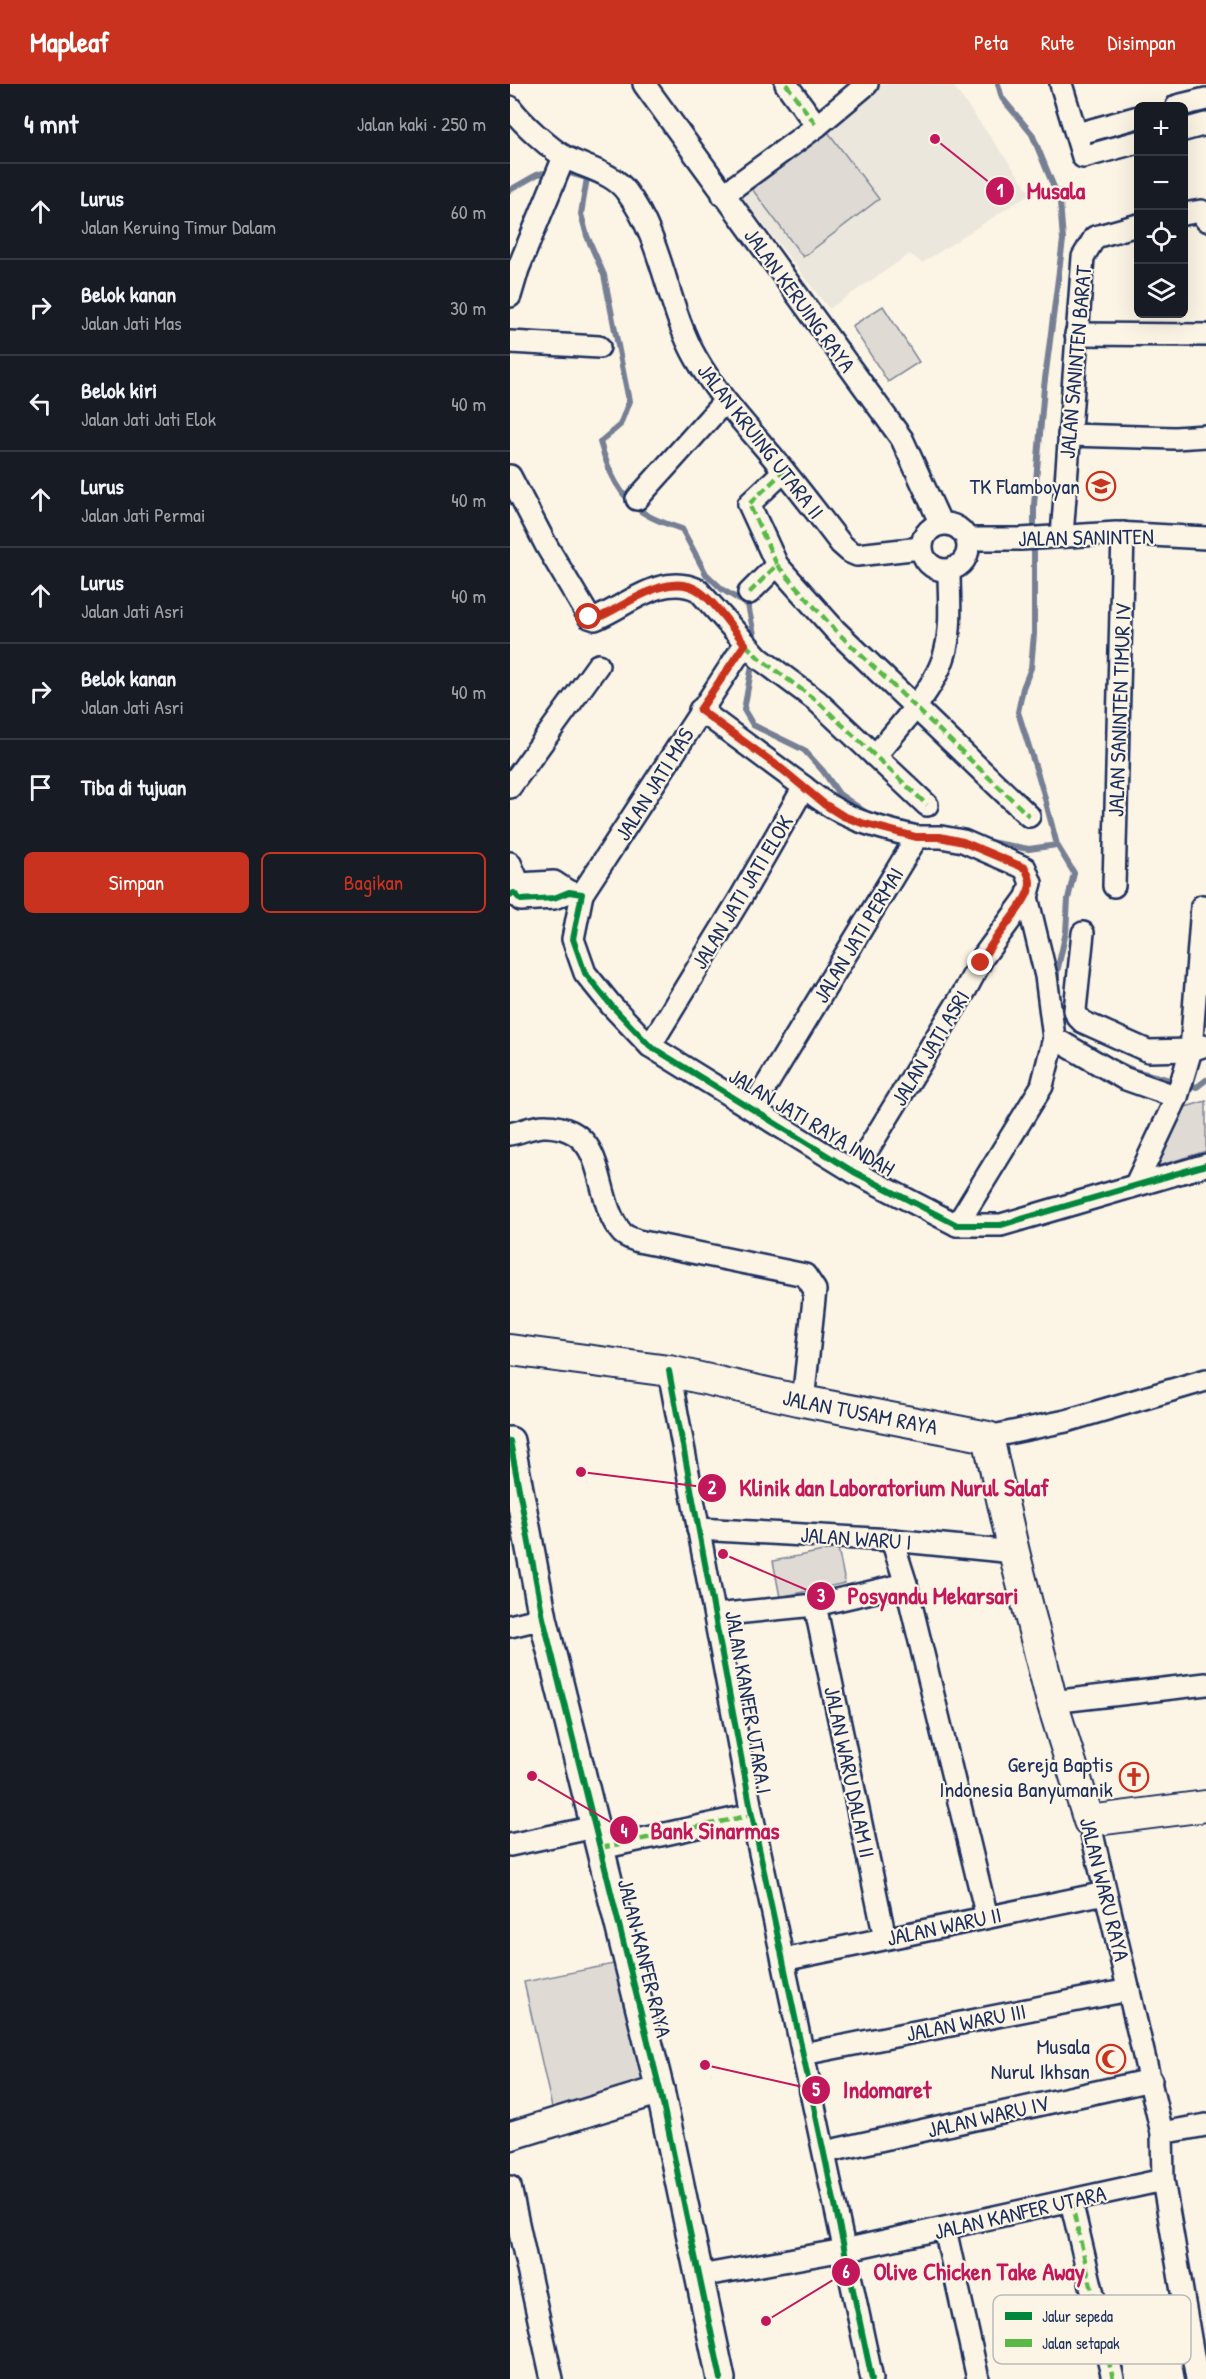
<!DOCTYPE html>
<html lang="id">
<head>
<meta charset="utf-8">
<style>
	:root { --surface:#171b24; --page:#20242c; --text:#f1f3f6; --muted:#9ea1a6; --line:#363941; --accent:#c8321e }
	body { margin:0; font-family:"Patrick Hand",sans-serif; background:var(--page); color:var(--text) }
	.controls { position:absolute; right:18px; top:18px; display:grid; overflow:hidden; border-radius:9px; box-shadow:0 6px 24px #0002 }
	.controls button { width:54px; height:54px; display:grid; place-items:center; padding:0; border:0; border-bottom:2px solid var(--line); background:var(--surface); color:var(--text); font:30px sans-serif }
	.stop { position:absolute; width:18px; height:18px; margin:-14px; border:4px solid #c8321e; border-radius:50%; background:#fff }
	.stop.end { background:#c8321e; border-color:#fff; box-shadow:0 2px 6px #0008 }
	.list { margin:0; padding:0; list-style:none }
	h2 { display:flex; justify-content:space-between; align-items:center; height:78px; margin:0; padding:0 24px; font-size:26px }
	h2 small { font-size:20px; font-weight:400; color:var(--muted) }
	.list li { display:grid; grid-template-columns:39px 1fr auto; gap:18px; align-items:center; box-sizing:border-box; height:96px; padding:0 24px; border-top:2px solid var(--line) }
	.list b { display:block; font-size:22px; white-space:nowrap }
	.list p { margin:0; font-size:20px; white-space:nowrap; color:var(--muted) }
	.list em { font-size:20px; font-style:normal; color:var(--muted) }
	.actions { display:flex; gap:12px; padding:18px 24px }
	.actions a { flex:1; padding:14px 0; border:2px solid var(--accent); border-radius:9px; text-align:center; font-size:21px; color:var(--accent) }
	.actions .main { background:var(--accent); color:#fff }
	.icon { flex:none; width:33px; height:33px; fill:none; stroke:currentColor; stroke-width:2; stroke-linecap:round; stroke-linejoin:round }
	.map { position:relative; flex:none; width:696px; height:2295px; overflow:hidden }
	header { display:flex; align-items:center; gap:36px; box-sizing:border-box; height:84px; padding:0 30px; background:var(--accent); color:#fff }
	header strong { font-size:28px }
	nav { display:flex; gap:33px; margin-inline-start:auto; font-size:21px }
	main { display:flex }
	aside { flex:1; background:var(--surface) }
	.map>svg:first-child { display:block }
</style>
</head>
<body>
<header>
<strong>Mapleaf</strong>
<nav><a>Peta</a><a>Rute</a><a>Disimpan</a></nav>
</header>
<main>
<aside>
<h2>4 mnt<small>Jalan kaki · 250 m</small></h2>
<ul class="list">
<li><svg class="icon" aria-label="ahead" viewBox="0 0 24 24"><path d="M12 20V5M6 11l6-6 6 6"/></svg><div><b>Lurus</b><p>Jalan Keruing Timur Dalam</p></div><em>60 m</em></li>
<li><svg class="icon" aria-label="right" viewBox="0 0 24 24"><path d="M7 20v-9h11M14 6l5 5-5 5"/></svg><div><b>Belok kanan</b><p>Jalan Jati Mas</p></div><em>30 m</em></li>
<li><svg class="icon" aria-label="left" viewBox="0 0 24 24"><path d="M17 20v-9H6M10 6l-5 5 5 5"/></svg><div><b>Belok kiri</b><p>Jalan Jati Jati Elok</p></div><em>40 m</em></li>
<li><svg class="icon" aria-label="ahead" viewBox="0 0 24 24"><path d="M12 20V5M6 11l6-6 6 6"/></svg><div><b>Lurus</b><p>Jalan Jati Permai</p></div><em>40 m</em></li>
<li><svg class="icon" aria-label="ahead" viewBox="0 0 24 24"><path d="M12 20V5M6 11l6-6 6 6"/></svg><div><b>Lurus</b><p>Jalan Jati Asri</p></div><em>40 m</em></li>
<li><svg class="icon" aria-label="right" viewBox="0 0 24 24"><path d="M7 20v-9h11M14 6l5 5-5 5"/></svg><div><b>Belok kanan</b><p>Jalan Jati Asri</p></div><em>40 m</em></li>
<li><svg class="icon" aria-label="arrive" viewBox="0 0 24 24"><path d="M6 21V4h12l-3 4 3 4H6"/></svg><div><b>Tiba di tujuan</b></div></li>
</ul>
<div class="actions"><a class="main">Simpan</a><a>Bagikan</a></div>
</aside>
<div class="map">
<svg width="696" height="2295" viewBox="0 0 696 2295">
	<rect width="100%" height="100%" fill="#fcf5e5"/>
	<filter id="ink" filterUnits="userSpaceOnUse"><feTurbulence type="fractalNoise" baseFrequency=".0167" numOctaves="2"/><feDisplacementMap in="SourceGraphic" scale="12" xChannelSelector="R" yChannelSelector="G"/><feConvolveMatrix kernelMatrix="1 2 1 2 8 2 1 2 1" color-interpolation-filters="sRGB"/></filter>
	<g filter="url(#ink)">
		<path fill="#ece7dc" d="M364 0H442L521 109 412 179 400 170 319 225 226 105Z"/>
		<g fill="#dfdbd4" stroke="#7d8599" stroke-width="1.5">
			<path d="M318 48 369 115 293 173 242 105Z"/>
			<path d="M373 222 409 278 378 298 342 242Z"/>
			<path d="M696 1017V1067L642 1084 672 1024Z"/>
			<path d="M328 1464 335 1499 270 1513 263 1477Z"/>
			<path d="M108 1879 143 2001 45 2037 14 1898Z"/>
		</g>
		<g fill="none" stroke-linecap="round" stroke-linejoin="round">
			<g stroke="#767f94" stroke-width="6">
				<path d="M488 0 492 14 522 50 550 118 553 156 534 303 524 421V550L521 584 513 604 508 628 533 707 547 761 564 789 558 815 556 848 547 888V905"/>
				<path d="M53 87 77 94 71 130 77 152 94 191 119 317 110 341 90 358C98 386 110 416 137 431 147 437 160 441 172 445L196 490 213 506 238 521 246 560"/>
				<path d="M0 106 28 90 43 88"/>
				<path d="M243 576 234 626 243 641 294 666 313 687 329 710 358 730"/>
				<path d="M480 758 519 765 547 761"/>
				<path d="M605 978 625 987 687 1003 696 996"/>
			</g>
			<g stroke="#1b2f5e" stroke-width="26">
				<g id="minor">
					<path d="M134 0 392 355 431 440"/>
					<path d="M276 0 307 42"/>
					<path d="M551 0 573 73 628 58"/>
					<path d="M667 22 696 15"/>
					<path d="M0 23C11 38 41 66 57 74 76 84 103 89 116 107 153 155 156 221 186 274 206 309 234 339 261 371 285 400 308 430 331 460L340 468 347 471 411 464"/>
					<path d="M674 46 696 40"/>
					<path d="M567 50 628 33"/>
					<path d="M213 111 307 42 357 0"/>
					<path d="M674 130 691 127 696 136"/>
					<path d="M0 212 8 185 54 73"/>
					<path d="M566 250 696 251"/>
					<path d="M0 258 89 263"/>
					<path d="M559 351 665 354 696 352"/>
					<path d="M0 392 36 461 79 533 85 535C117 522 152 488 188 506L249 574 307 617 417 721"/>
					<path d="M127 415 215 317"/>
					<circle cx="435" cy="463" r="23"/>
					<path d="M552 452 573 173 585 153 628 141"/>
					<path d="M457 455H511L606 449 696 454"/>
					<path d="M267 481 325 546 519 732"/>
					<path d="M239 509 267 481 239 420 274 387"/>
					<path d="M365 672C389 643 428 602 436 565 442 540 439 512 439 486"/>
					<path d="M0 703 88 581"/>
					<path d="M0 779 9 800 4 809"/>
					<path d="M9 800 44 798 59 808"/>
					<path d="M604 802 613 449"/>
					<path d="M72 810 235 560"/>
					<path d="M0 811 4 809 11 816 44 814 59 808 72 810 63 855 75 889 101 921 140 962 344 1088 447 1141H491L696 1081"/>
					<path d="M573 849 565 926 567 932 573 938 638 967 681 966 693 962"/>
					<path d="M544 954 613 994 667 1013"/>
					<path d="M140 962 231 813 294 703 190 626"/>
					<path d="M242 1025 407 753C360 742 332 735 294 703"/>
					<path d="M0 1050C11 1048 25 1041 36 1042 101 1044 81 1114 112 1149 116 1153 123 1155 128 1157L295 1191 305 1206 293 1317"/>
					<path d="M344 1088 456 905 473 873 517 813 521 799 515 784 453 757 431 753H407"/>
					<path d="M626 1100 667 1013 681 966 692 822"/>
					<path d="M447 1141 532 1002 544 954 536 892 517 813"/>
					<path d="M159 1287 242 1731 362 2295"/>
					<path d="M478 1353 556 1337 696 1296"/>
					<path d="M188 1445 382 1456 504 1468"/>
					<path d="M382 1456 396 1500 477 1833"/>
					<path d="M305 1521 375 1854"/>
					<path d="M205 1531 305 1521 396 1500"/>
					<path d="M0 1542 33 1534"/>
					<path d="M542 1618 696 1600"/>
					<path d="M579 1737 652 2049 653 2096 687 2295"/>
					<path d="M0 1761 85 1743"/>
					<path d="M91 1764 242 1731"/>
					<path d="M273 1876 595 1809"/>
					<path d="M293 1970 619 1906"/>
					<path d="M652 2049 696 2041"/>
					<path d="M315 2068 641 1996"/>
					<path d="M0 2103 42 2295"/>
					<path d="M561 2117 603 2295"/>
					<path d="M435 2145 468 2295"/>
					<path d="M190 2192 334 2166 653 2096"/>
				</g>
			</g>
			<g stroke="#1b2f5e" stroke-width="32">
				<g id="tertiary">
					<path d="M0 1357 33 1534 150 2006 211 2295"/>
					<path d="M0 2052 150 2006"/>
				</g>
			</g>
			<g stroke="#1b2f5e" stroke-width="34">
				<g id="secondary">
					<path id="s1" d="M0 1266 159 1287 293 1317 478 1353 504 1468 542 1618 579 1737 696 1722"/>
				</g>
			</g>
			<use href="#minor" stroke="#fcf5e5" stroke-width="21"/>
			<use href="#tertiary" stroke="#fcf5e5" stroke-width="27"/>
			<use href="#secondary" stroke="#fcf5e5" stroke-width="30"/>
			<g stroke="#58b947" stroke-width="4.5" stroke-dasharray="9 4.5" stroke-linecap="butt">
				<path d="M276 0 307 42"/>
				<path d="M267 481 325 546 519 732"/>
				<path d="M239 509 267 481 239 420 274 387"/>
				<path d="M235 560 249 574 307 617 417 721"/>
				<path d="M91 1764 242 1731"/>
				<path d="M561 2117 603 2295"/>
			</g>
			<g stroke="#fcf5e5" stroke-width="10">
				<g id="cycleway">
					<path d="M0 811 4 809 11 816 44 814 59 808 72 810 63 855 75 889 101 921 140 962 344 1088 447 1141H491L696 1081"/>
					<path d="M159 1287 242 1731 362 2295"/>
					<path d="M0 1357 33 1534 150 2006 211 2295"/>
				</g>
			</g>
			<use href="#cycleway" stroke="#00873e" stroke-width="6"/>
		</g>
	</g>
	<g fill="none" stroke-linecap="round" stroke-linejoin="round" filter="url(#ink)">
		<path stroke="#c8321e" stroke-width="8" d="M79 533 85 535C114 524 158 485 189 507 205 518 222 544 235 560L190 626 273 686 314 720 333 732 352 739 406 753H430L453 758 515 784C517 788 520 793 520 798 522 817 479 856 471 879"/>
	</g>
	<defs>
		<g id="school-ring" transform="scale(1.5)"><circle r="9.5" fill="#fcf5e5" stroke="#c8321e" stroke-width="1.5"/><path d="M0-5L7-2L0 1L-7-2ZM-4 1L0 2.5L4 1V4Q0 6-4 4Z" fill="#c8321e"/></g>
		<g id="church-ring" transform="scale(1.5)"><circle r="9.5" fill="#fcf5e5" stroke="#c8321e" stroke-width="1.5"/><path d="M-1.2-6h2.4v3.5h3.3v2.4h-3.3V6h-2.4V-.1h-3.3v-2.4h3.3Z" fill="#c8321e"/></g>
		<g id="mosque-ring" transform="scale(1.5)"><circle r="9.5" fill="#fcf5e5" stroke="#c8321e" stroke-width="1.5"/><path d="M3.5-4.9A6 6 0 1 0 3.5 4.9A5 5 0 1 1 3.5-4.9Z" fill="#c8321e"/></g>
	</defs>
	<g fill-rule="evenodd">
		<use href="#school-ring" x="591" y="402"/>
		<use href="#church-ring" x="624" y="1693"/>
		<use href="#mosque-ring" x="601" y="1975"/>
	</g>
	<g text-anchor="middle" dominant-baseline="central" stroke-width="4.5" stroke-linejoin="round" paint-order="stroke">
		<g font-size="22" fill="#1b2f5e" stroke="#fcf5e5">
			<text transform="translate(290 216) rotate(54)">JALAN KERUING RAYA</text>
			<text transform="translate(565 278) rotate(-85)">JALAN SANINTEN BARAT</text>
			<text transform="translate(251 357) rotate(52)">JALAN KRUING UTARA II</text>
			<text transform="translate(576 453) rotate(-1)">JALAN SANINTEN</text>
			<text transform="translate(609 626) rotate(-88)">JALAN SANINTEN TIMUR IV</text>
			<text transform="translate(144 700) rotate(-58)">JALAN JATI MAS</text>
			<text transform="translate(232 808) rotate(-59)">JALAN JATI JATI ELOK</text>
			<text transform="translate(348 851) rotate(-59)">JALAN JATI PERMAI</text>
			<text transform="translate(420 964) rotate(-59)">JALAN JATI ASRI</text>
			<text transform="translate(302 1038) rotate(31)">JALAN JATI RAYA INDAH</text>
			<text stroke="none"><textPath href="#s1" startOffset="356">JALAN TUSAM RAYA</textPath></text>
			<text transform="translate(346 1454) rotate(4)">JALAN WARU I</text>
			<text transform="translate(239 1618) rotate(80)">JALAN KANFER UTARA I</text>
			<text transform="translate(340 1688) rotate(78)">JALAN WARU DALAM II</text>
			<text transform="translate(595 1805) rotate(76)">JALAN WARU RAYA</text>
			<text transform="translate(434 1842) rotate(-12)">JALAN WARU II</text>
			<text transform="translate(135 1874) rotate(76)">JALAN KANFER RAYA</text>
			<text transform="translate(456 1938) rotate(-11)">JALAN WARU III</text>
			<text transform="translate(478 2032) rotate(-13)">JALAN WARU IV</text>
			<text transform="translate(510 2128) rotate(-13)">JALAN KANFER UTARA</text>
		</g>
		<g font-size="22" fill="#1b2f5e" stroke="#fcf5e5" text-anchor="end">
			<text x="570" y="402">TK Flamboyan</text>
			<text x="603" y="1680">Gereja Baptis<tspan x="603" dy="25">Indonesia Banyumanik</tspan></text>
			<text x="580" y="1962">Musala<tspan x="580" dy="25">Nurul Ikhsan</tspan></text>
		</g>
	</g>
	<rect x="483" y="2211" width="198" height="69" rx="9" fill="#fcf5e5" stroke="#b8babc" stroke-width="1.5"/>
	<rect x="495" y="2228" width="27" height="8" fill="#00873e"/>
	<rect x="495" y="2255" width="27" height="8" fill="#58b947"/>
	<g font-size="16" fill="#1b2f5e">
		<text x="532" y="2238">Jalur sepeda</text>
		<text x="532" y="2265">Jalan setapak</text>
	</g>
	<path fill="none" stroke="#c2185b" stroke-width="2" d="M425 55L490 107M71 1388L202 1404M213 1470L311 1512M22 1692L114 1746M195 1981L306 2006M256 2237L336 2188"/>
	<g fill="#c2185b" stroke="#fcf5e5" stroke-width="2">
		<circle cx="425" cy="55" r="6"/>
		<circle cx="71" cy="1388" r="6"/>
		<circle cx="213" cy="1470" r="6"/>
		<circle cx="22" cy="1692" r="6"/>
		<circle cx="195" cy="1981" r="6"/>
		<circle cx="256" cy="2237" r="6"/>
		<circle cx="490" cy="107" r="15"/>
		<circle cx="202" cy="1404" r="15"/>
		<circle cx="311" cy="1512" r="15"/>
		<circle cx="114" cy="1746" r="15"/>
		<circle cx="306" cy="2006" r="15"/>
		<circle cx="336" cy="2188" r="15"/>
	</g>
	<g font-size="18" text-anchor="middle" font-weight="bold" fill="#fff">
		<text x="490" y="113">1</text>
		<text x="202" y="1410">2</text>
		<text x="311" y="1518">3</text>
		<text x="114" y="1753">4</text>
		<text x="306" y="2012">5</text>
		<text x="336" y="2194">6</text>
	</g>
	<g font-size="24" text-anchor="middle" font-weight="bold" fill="#c2185b" stroke="#fcf5e5" stroke-width="4.5" stroke-linejoin="round" paint-order="stroke">
		<text x="546" y="115">Musala</text>
		<text x="384" y="1412">Klinik dan Laboratorium Nurul Salaf</text>
		<text x="423" y="1520">Posyandu Mekarsari</text>
		<text x="205" y="1755">Bank Sinarmas</text>
		<text x="377" y="2014">Indomaret</text>
		<text x="469" y="2196">Olive Chicken Take Away</text>
	</g>
</svg>
<div class="controls">
<button>+</button>
<button>−</button>
<button><svg class="icon" aria-label="locate" viewBox="0 0 24 24"><circle cx="12" cy="12" r="6"/><path d="M12 2v4M12 18v4M2 12h4M18 12h4"/></svg></button>
<button><svg class="icon" aria-label="layers" viewBox="0 0 24 24"><path d="M12 4l9 5-9 5-9-5zM3 14l9 5 9-5"/></svg></button>
</div>
<div class="stop" style="left:79px;top:533px"></div>
<div class="stop end" style="left:471px;top:879px"></div>
</div>
</main>
</body>
</html>
